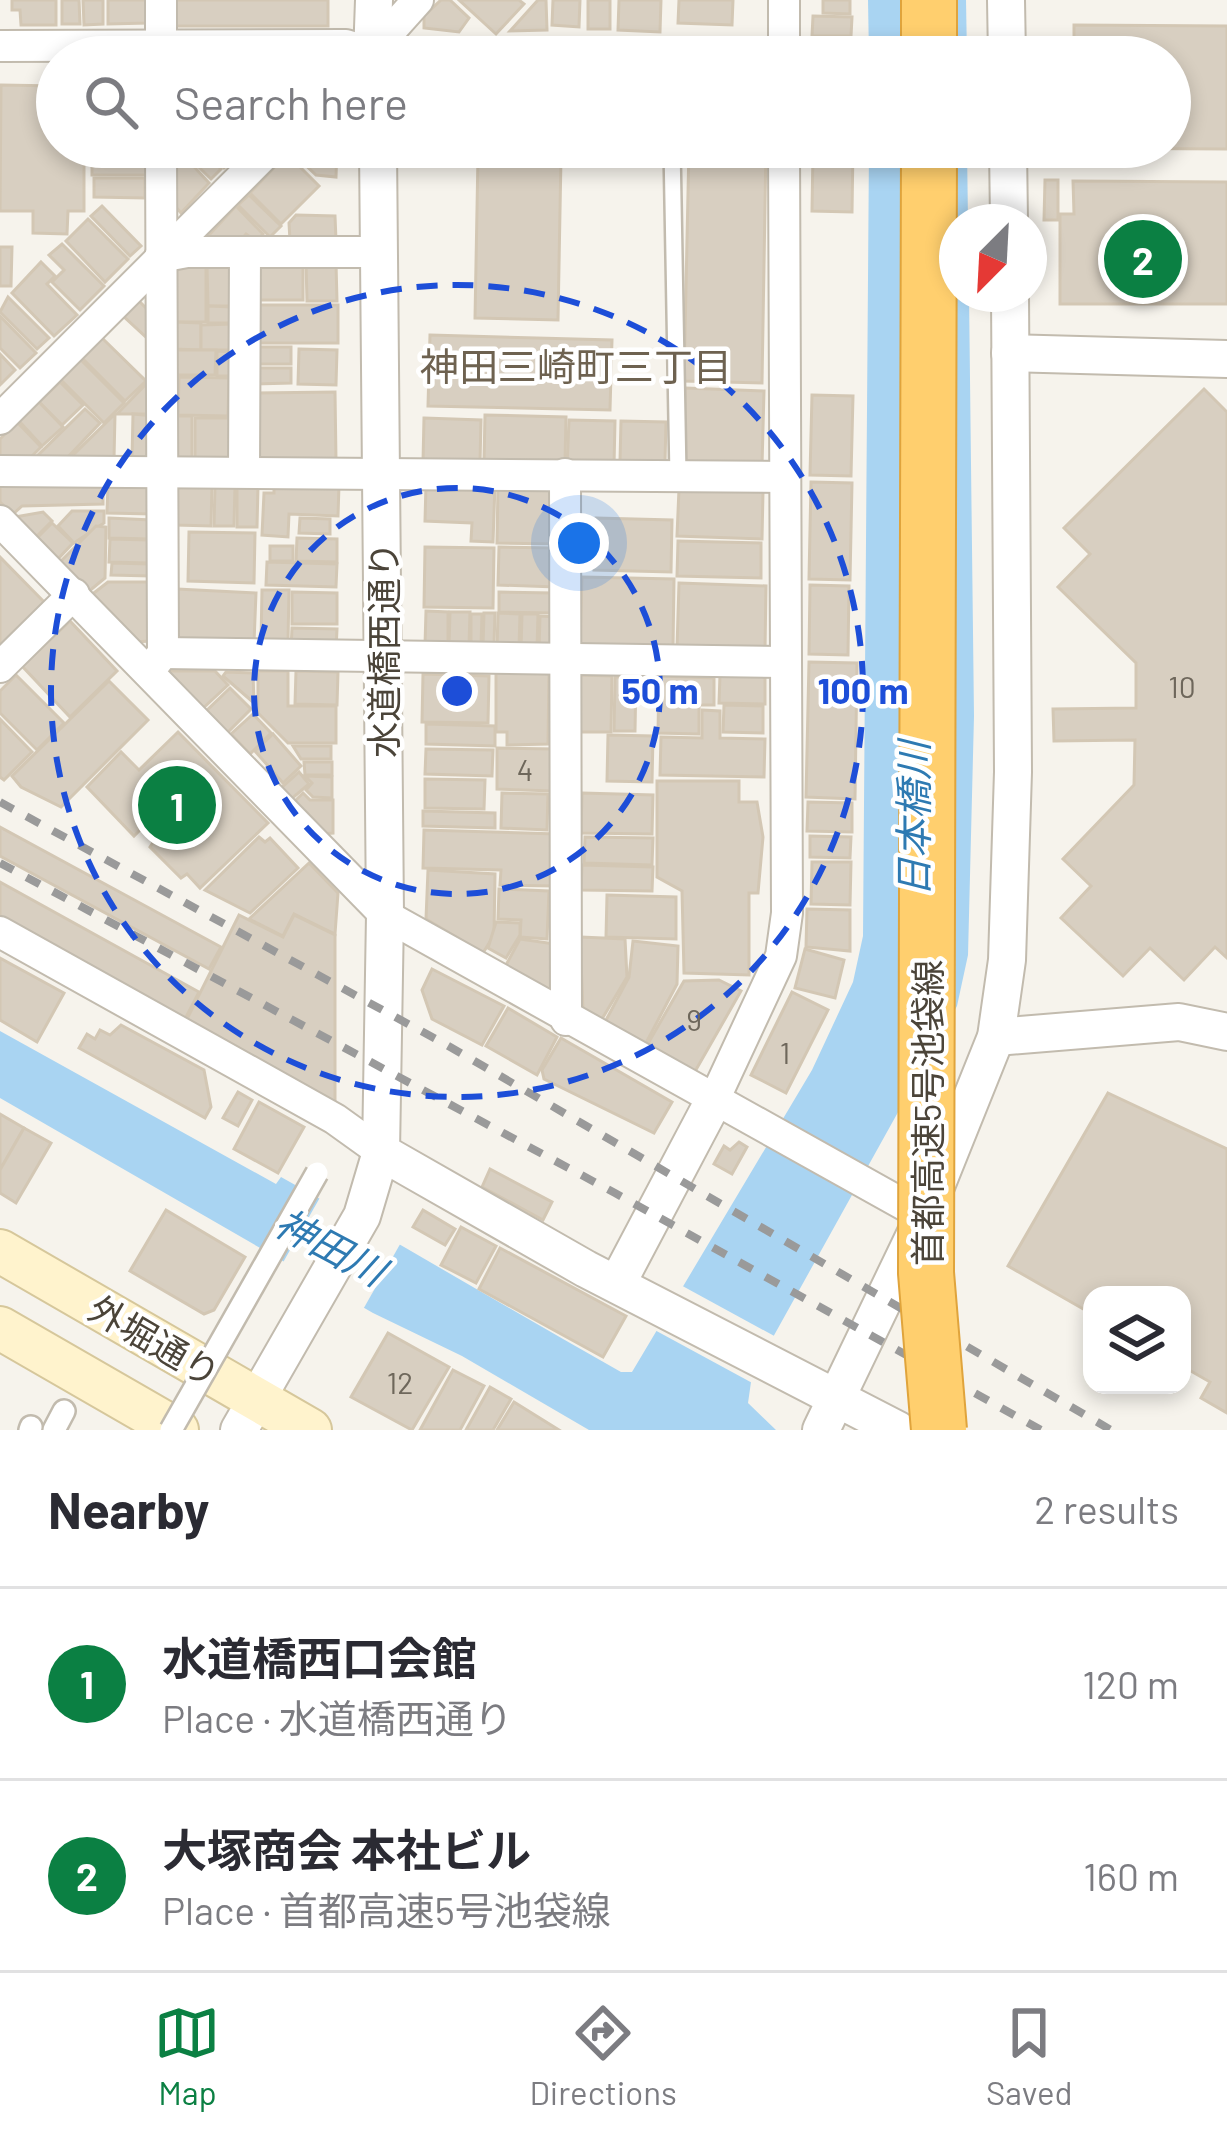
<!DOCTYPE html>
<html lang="en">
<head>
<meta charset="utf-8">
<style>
	:root { --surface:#fff; --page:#f2f2f3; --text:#2b2b33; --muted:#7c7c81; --line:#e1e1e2; --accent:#0b8043 }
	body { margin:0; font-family:Barlow,"Noto Sans JP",sans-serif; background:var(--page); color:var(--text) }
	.controls { position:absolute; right:36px; bottom:36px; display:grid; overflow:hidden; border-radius:24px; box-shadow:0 6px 18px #0003 }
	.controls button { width:108px; height:108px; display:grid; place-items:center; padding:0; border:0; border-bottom:3px solid var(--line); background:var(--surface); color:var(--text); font:60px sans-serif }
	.compass { position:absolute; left:939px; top:204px; width:108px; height:108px; border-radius:50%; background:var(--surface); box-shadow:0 6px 18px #0003; rotate:204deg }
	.you { position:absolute; left:579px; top:543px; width:42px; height:42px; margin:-30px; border:9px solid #fff; border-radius:50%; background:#1a73e8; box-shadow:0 0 0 18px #1a73e833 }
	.badge { display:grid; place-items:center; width:78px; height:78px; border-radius:50%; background:var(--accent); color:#fff; font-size:39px; font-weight:700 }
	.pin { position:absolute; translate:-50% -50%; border:6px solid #fff; box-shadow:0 3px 12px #0006 }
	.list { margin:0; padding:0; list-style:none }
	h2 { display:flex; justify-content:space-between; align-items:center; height:156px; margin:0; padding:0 48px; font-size:51px }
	h2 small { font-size:39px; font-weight:400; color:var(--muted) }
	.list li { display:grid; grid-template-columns:78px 1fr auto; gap:36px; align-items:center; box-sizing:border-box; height:192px; padding:0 48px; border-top:3px solid var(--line) }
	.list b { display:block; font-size:45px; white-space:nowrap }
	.list p { margin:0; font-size:39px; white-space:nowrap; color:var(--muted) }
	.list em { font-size:39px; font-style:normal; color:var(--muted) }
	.icon { flex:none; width:66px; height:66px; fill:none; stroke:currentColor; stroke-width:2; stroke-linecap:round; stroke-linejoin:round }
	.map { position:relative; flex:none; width:1227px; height:1430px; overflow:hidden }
	.search { position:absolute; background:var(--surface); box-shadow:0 6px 18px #0003; left:36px; right:36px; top:36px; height:132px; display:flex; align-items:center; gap:30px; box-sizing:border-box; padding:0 42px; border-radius:66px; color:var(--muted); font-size:45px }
	.sheet { height:540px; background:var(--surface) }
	nav { display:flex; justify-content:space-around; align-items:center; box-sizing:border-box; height:168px; border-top:3px solid var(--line); background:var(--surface); font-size:33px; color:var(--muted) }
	nav a { display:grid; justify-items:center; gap:6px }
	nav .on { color:var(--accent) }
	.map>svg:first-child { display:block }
</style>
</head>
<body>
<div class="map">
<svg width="1227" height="1430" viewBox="0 0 1227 1430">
	<rect width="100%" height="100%" fill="#f6f3ec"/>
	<g fill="#a9d4f2">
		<path d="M868 0H966L967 57H869Z"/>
		<path d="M869 147H967L968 222H957V294H969L974 716 968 955 957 1006 752 1375 748 1403 776 1430H589L462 1356 373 1313 0 1098V1031L276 1184 281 1177C396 1241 507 1308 621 1372H632L812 1070 853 982 863 936Z"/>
	</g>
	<g fill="#f6f3ec">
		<path d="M322 1194 403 1239 361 1313 281 1266Z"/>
		<path d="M677 1283 778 1338 756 1385 651 1328Z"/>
	</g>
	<g fill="#d8cfc1" stroke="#d3c7b4" stroke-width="3">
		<path d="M12 0H56V25H21L20 10H12Z"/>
		<path d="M62 0H79L80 24H62Z"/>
		<path d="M83 0H103V24L84 25Z"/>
		<path d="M108 0H148V23L108 24Z"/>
		<rect x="175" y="0" width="153" height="26"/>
		<path d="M441 0H450L469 18 459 32 424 28V16Z"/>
		<path d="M459 0H519L524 4 496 34Z"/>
		<path d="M538 0H546L547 30 510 31Z"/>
		<path d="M553 0H580L579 27 552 25Z"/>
		<rect x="588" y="0" width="22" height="29"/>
		<path d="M619 0H661L660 32 618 30Z"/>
		<path d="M679 0H733L732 25 678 23Z"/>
		<path d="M823 0H850V14L823 13Z"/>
		<path d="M813 16 852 17 851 36H812Z"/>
		<path d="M1074 25 1227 26V149L1057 148 1170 147V57H1074Z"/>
		<path d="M810 41 850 42V57H810Z"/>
		<path d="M1 85 57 86V147H84V211H68L67 234 33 233V211H0Z"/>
		<rect x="92" y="147" width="60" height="28"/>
		<path d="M176 147 209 183 181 213 175 206Z"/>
		<path d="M178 147H200L221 169 211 179Z"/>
		<path d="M204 147H238L242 151 224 168Z"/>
		<path d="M296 147H337L336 177 316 175 292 152Z"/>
		<path d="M689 147H766L762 383 684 381Z"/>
		<path d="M824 147H853L852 212 812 211 813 152H824Z"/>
		<path d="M287 154 319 186 281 224 250 193Z"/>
		<path d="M478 155 561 157 558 320 475 318Z"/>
		<path d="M94 178H145V198L94 197Z"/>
		<path d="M1045 180H1058V220H1044Z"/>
		<path d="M1073 181 1227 182V304H1060V214H1074Z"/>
		<path d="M249 195 281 226 270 237 238 205Z"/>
		<path d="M102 206 141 246 130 256 91 216Z"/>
		<path d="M236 206 263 234 256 241 246 234 239 242H216L209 235Z"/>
		<path d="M296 215 335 216 336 240 290 241 289 223Z"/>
		<path d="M88 219 128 259 105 282 66 241Z"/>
		<path d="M62 244 104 286 80 310 52 282 64 270 49 255Z"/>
		<path d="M0 247H12L11 286H0Z"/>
		<path d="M41 262 55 276 47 284 77 315 54 336 12 293Z"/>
		<path d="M258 263 303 264V300H258Z"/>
		<path d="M336 263 337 301H307L306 264Z"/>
		<path d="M206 264V322H174L173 274 181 265Z"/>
		<path d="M207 266H235V306H208Z"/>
		<path d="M8 297 49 338 37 349 0 312Z"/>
		<path d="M138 300 147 309V338L122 315Z"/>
		<rect x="257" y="305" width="81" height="38"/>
		<path d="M208 306 233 307V323H208Z"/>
		<path d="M0 316 36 353 20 368 0 348Z"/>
		<path d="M174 322 201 323V350L173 349Z"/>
		<path d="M234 324V350H201V325Z"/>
		<path d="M430 335 612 340 610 410 428 406Z"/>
		<path d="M101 337 146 381 125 401 81 357Z"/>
		<rect x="259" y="347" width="32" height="17"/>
		<path d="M299 349 337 350 336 385 298 384Z"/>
		<path d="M173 350H216L215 375H172Z"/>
		<path d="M217 351 235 352 234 376H217Z"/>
		<path d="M0 354 15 370 0 385Z"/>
		<path d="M80 359 124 403 104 423 60 379Z"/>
		<path d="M254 368H291V383L254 384Z"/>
		<path d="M179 377 229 378 228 416 178 415Z"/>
		<path d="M151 379 153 414H117Z"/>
		<path d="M60 382 83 405 62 425 39 402Z"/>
		<path d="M685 388 764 391 762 466 683 465Z"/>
		<path d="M1204 389 1227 412V958L1215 947 1184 980 1150 948 1123 976 1061 918 1091 886 1063 859 1134 785 1135 740 1054 741 1053 709 1136 708V663L1058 587 1090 554 1064 528Z"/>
		<path d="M335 392 336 460H256V393Z"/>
		<path d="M812 395 853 396 851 476 810 475Z"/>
		<path d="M39 402 63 427 42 446 19 421Z"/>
		<path d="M85 409 100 423 67 458 34 459Z"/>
		<path d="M115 414 114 459 70 458Z"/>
		<path d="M133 414 154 416 148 459 132 460Z"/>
		<path d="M485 415 566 417 565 463 484 461Z"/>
		<path d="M173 416H192V460H178L172 453Z"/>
		<path d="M195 418H235L236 454 229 460H195Z"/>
		<path d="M424 418 481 420 480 463 423 462Z"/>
		<path d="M569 420 615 421 614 466H567Z"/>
		<path d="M621 421 666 422 665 462 620 461Z"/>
		<path d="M17 422 41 447 29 459H0V439Z"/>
		<path d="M0 477 103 479V504L22 506 13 514 0 502Z"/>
		<path d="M811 482 852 483 850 580 809 579Z"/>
		<path d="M108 483 153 485 152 514 107 513Z"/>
		<path d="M274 483 339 485 338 516 289 514 288 537 262 535 264 493H274Z"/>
		<path d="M426 484 495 485 493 542 471 541 472 523 425 521Z"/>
		<path d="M215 485 235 486 234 526H214Z"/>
		<path d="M237 485 258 486 257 527H237Z"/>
		<path d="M498 485 559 487 557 544 497 543Z"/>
		<path d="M177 486H212L211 526 176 525Z"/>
		<path d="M679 489 763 492 762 539 677 536Z"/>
		<path d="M72 511H104V523L74 543 58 526Z"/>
		<path d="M43 512 52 521 36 537 15 517Z"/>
		<path d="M109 518 151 520V539L109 538Z"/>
		<path d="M300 518 330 519V534L299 533Z"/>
		<path d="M596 518 672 520 671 572 594 570Z"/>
		<path d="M52 523 73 543 57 560 36 539Z"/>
		<path d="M96 526 106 527 105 578 87 593 60 562Z"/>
		<path d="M189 532 255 533 254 583 188 581Z"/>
		<path d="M297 538 337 539V562L296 561Z"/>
		<path d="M110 539 150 540 149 563 109 562Z"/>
		<path d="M678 541 761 543V578L677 576Z"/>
		<rect x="270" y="546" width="23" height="15"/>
		<path d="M425 547 494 548 493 608 424 607Z"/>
		<path d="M499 547 556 548 555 587 498 585Z"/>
		<path d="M0 557 48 606 0 653Z"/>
		<path d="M267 562 337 564 336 587 266 585Z"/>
		<path d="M112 563 150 564V576L111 575Z"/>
		<path d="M582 577 674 579 673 648 580 646Z"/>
		<path d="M108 582H150L151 641 133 642 90 596Z"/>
		<path d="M679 583 766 586 765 650 677 648Z"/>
		<path d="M810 585 849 586 848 655 809 654Z"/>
		<path d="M177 589 256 593 254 643 174 639Z"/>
		<path d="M262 590H289L288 642 261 641Z"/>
		<path d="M292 592 337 593V624H292Z"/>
		<path d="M499 592 553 593V613L499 612Z"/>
		<path d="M426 611 448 612V645H425Z"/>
		<path d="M450 612H470L469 646H449Z"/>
		<path d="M484 613H495L494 645H483Z"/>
		<path d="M498 613 520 614 519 648H497Z"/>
		<path d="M471 614H482L481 646 471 645Z"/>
		<path d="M522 614H538L537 650H521Z"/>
		<path d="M540 616 557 617 551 651 539 650Z"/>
		<path d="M70 621 117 671 70 717 22 666Z"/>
		<path d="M292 628 337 629 336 650 291 649Z"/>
		<path d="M809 662 857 663 855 799 806 797Z"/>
		<path d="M170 671H215L228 685 199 712 170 682Z"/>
		<path d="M258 671H288V706H336V743H288L258 713Z"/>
		<path d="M296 671 338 672 337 705 295 704Z"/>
		<path d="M226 672 253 673 254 703 223 676Z"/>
		<path d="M496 672H549L548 744 507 745V732H496Z"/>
		<path d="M423 674 489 676 488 723 422 722Z"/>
		<path d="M16 675 64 723 37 750 0 713V691Z"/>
		<path d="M580 675 612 676 611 732H579Z"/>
		<path d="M720 675 765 676V704L719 703Z"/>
		<path d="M659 676 714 678V705H699V734L658 733Z"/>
		<path d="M615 677H636L635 731H614Z"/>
		<path d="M109 681 148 720 61 807 21 787 12 776Z"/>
		<path d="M230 688 251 709 224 736 203 714Z"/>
		<path d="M724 705 763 706V733L723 732Z"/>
		<path d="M702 710 720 711V738L765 739 764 777 660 775 661 737 702 738Z"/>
		<path d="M253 714 271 733 250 754 231 734Z"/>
		<path d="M0 719 32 752 4 780 0 777Z"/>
		<path d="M426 724 495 726V746L426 744Z"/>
		<path d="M178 732 268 823 200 888 187 874 181 878 150 847 154 841 142 828 134 836 87 787 121 752 139 770Z"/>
		<path d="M273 734 301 766 283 783 255 751Z"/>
		<path d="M608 735 653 736 652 782 607 781Z"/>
		<path d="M293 746H331V759H301Z"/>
		<path d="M497 748 554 749 553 791 497 789Z"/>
		<path d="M426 749 493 750 492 776 425 774Z"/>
		<path d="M304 762H332V775H305Z"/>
		<path d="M299 772 309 784 289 801 279 790Z"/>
		<path d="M305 776 332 777V798L313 797 306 790 312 783Z"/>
		<path d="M425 779 485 780 484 809 425 808Z"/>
		<path d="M657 781H739V802H757L763 837 758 893H749V975L684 973 682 891 657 877Z"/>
		<path d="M303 793 310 800H333V833L321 834 292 804Z"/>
		<path d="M502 793 548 794 547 830 501 828Z"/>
		<path d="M582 793 653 795 652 834 581 833Z"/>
		<path d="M808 802 852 803V832L807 831Z"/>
		<path d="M423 811 495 813V828L423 826Z"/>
		<path d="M0 827 221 947 209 969 0 856Z"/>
		<path d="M424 830 556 834 555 886 500 885 501 870 423 868Z"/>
		<path d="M810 836 851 837 850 858 810 857Z"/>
		<path d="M259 837 265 842 270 838 298 868 250 913 205 890Z"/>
		<path d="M585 837 653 838 652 865 584 863Z"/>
		<path d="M812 862H851L850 905 811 904Z"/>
		<path d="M309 863 338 893 335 934 294 914 283 936 249 919Z"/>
		<path d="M582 865 653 867 652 891 581 890Z"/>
		<path d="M428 870 495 874 494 935 483 953 426 919Z"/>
		<path d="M0 882 199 992 185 1019 0 918Z"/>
		<path d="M499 889 549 891 547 939 520 937 521 920 498 919Z"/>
		<path d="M607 895 676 897V939L606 937Z"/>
		<path d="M807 909 850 910V951L806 947Z"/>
		<path d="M239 915 283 937 294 915 335 935V1102L187 1019Z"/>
		<path d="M496 922 520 923V935L506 958 488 948Z"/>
		<path d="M580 937 625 939 627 977 602 1019 583 1010Z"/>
		<path d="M520 939 555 944 553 986 547 990 505 967Z"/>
		<path d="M633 941 678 946 677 984 646 1043 605 1022 629 977Z"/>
		<path d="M805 949 844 960 835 998 795 988Z"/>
		<path d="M0 958 64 993 37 1042 0 1020Z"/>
		<path d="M432 969 504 1006 482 1045 432 1019 422 990Z"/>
		<path d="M719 980 741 991 693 1075 646 1047 684 981Z"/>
		<path d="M792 992 828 1010 786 1093 751 1075Z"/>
		<path d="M508 1008 557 1037 537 1075 486 1046Z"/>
		<path d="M121 1025 204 1070 211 1107 205 1118 79 1048 87 1034 95 1039 100 1030 110 1035Z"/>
		<path d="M561 1038 672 1102 654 1133 544 1079 542 1070Z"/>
		<path d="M238 1092 252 1100 238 1126 223 1118Z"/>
		<path d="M1108 1093 1227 1149V1413L1201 1398 1210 1382 1182 1366V1295H1092V1314L1008 1266Z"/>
		<path d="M259 1102 304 1127 278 1173 234 1149Z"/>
		<path d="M0 1114 24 1128 0 1170Z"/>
		<path d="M24 1128 51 1143 16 1203 0 1193V1170Z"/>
		<path d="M739 1142 747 1147 732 1174 714 1164 724 1146 730 1150Z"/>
		<path d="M490 1169 552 1202 543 1220 482 1187Z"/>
		<path d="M166 1210 245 1257 214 1310 204 1314 130 1271Z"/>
		<path d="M423 1210 455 1229 445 1245 413 1227Z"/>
		<path d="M461 1227 496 1246 476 1283 441 1265Z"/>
		<path d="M500 1248 626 1316 603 1357 479 1289Z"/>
		<path d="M388 1333 449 1367 412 1430 351 1397Z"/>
		<path d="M453 1370 484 1386 460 1430H420Z"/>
		<path d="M490 1387 511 1399 493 1430H466Z"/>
		<path d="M514 1402 559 1430H497Z"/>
	</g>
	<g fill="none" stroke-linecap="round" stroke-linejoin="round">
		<g stroke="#c2bbae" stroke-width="20">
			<path id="service" d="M672 147 678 476"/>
		</g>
		<g stroke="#c2bbae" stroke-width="26">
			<g id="pedestrian">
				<path d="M30 1430 31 1427"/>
				<path d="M54 1430 64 1411"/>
			</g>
		</g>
		<g stroke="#c2bbae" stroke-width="34">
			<g id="minor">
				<path d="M0 46 346 45 372 53 413 55 784 53"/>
				<path d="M161 57V0"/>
				<path d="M367 57 418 0"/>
				<path d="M784 57V0"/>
				<path d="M160 257 187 252H381"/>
				<path d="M0 419 272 147"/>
				<path d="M0 471 785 477"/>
				<path d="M244 472 245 252"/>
				<path d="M565 474 566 1020"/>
				<path d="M0 521 385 915 924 1216"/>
				<path d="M163 653 784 662"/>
				<path d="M153 666 163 653 161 147"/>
				<path d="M0 667 74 594"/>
				<path d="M0 932 335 1119 381 1152"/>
				<path d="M713 1102 781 956 787 913 784 147"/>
			</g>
		</g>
		<g stroke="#c2bbae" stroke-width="40">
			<g id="tertiary">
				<path d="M1006 0 1007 57"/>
				<path d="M372 57 374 0"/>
				<path d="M1008 147 1009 222"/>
				<path d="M1010 353 1227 359"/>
				<path d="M996 1037 1179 1022 1227 1032"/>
				<path d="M381 1152 586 1269 898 1430"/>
				<path d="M618 1282 713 1102"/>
				<path d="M239 1430 362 1216 381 1152 385 915 378 147"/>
				<path d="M821 1430 924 1216 996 1037 1007 960 1013 772 1010 294"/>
			</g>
		</g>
		<g stroke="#d6c79b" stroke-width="46">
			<g id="secondary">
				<path d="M0 1251 310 1430"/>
				<path d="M0 1328 177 1430"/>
			</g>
		</g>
		<g stroke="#e0a43c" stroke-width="58">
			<path id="motorway" d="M929 57V0"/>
		</g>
		<use href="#service" stroke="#fff" stroke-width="15"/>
		<use href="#pedestrian" stroke="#fff" stroke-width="21"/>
		<use href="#minor" stroke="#fff" stroke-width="30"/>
		<use href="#tertiary" stroke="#fff" stroke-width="36"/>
		<use href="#secondary" stroke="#fff3cd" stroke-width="42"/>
		<use href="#motorway" stroke="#ffcf6e" stroke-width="54"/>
		<g stroke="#9a9a9a" stroke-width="8" stroke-dasharray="15 15" stroke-linecap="butt">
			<path d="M0 802 445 1044 1111 1430"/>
			<path d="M0 863 615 1193 1041 1430"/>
		</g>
		<g stroke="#c2bbae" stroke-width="26" stroke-linecap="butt">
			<path id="pedestrian-bridge" d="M171 1430 317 1173"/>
		</g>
		<g stroke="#e0a43c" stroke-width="58" stroke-linecap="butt">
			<path id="motorway-bridge" d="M929 147 926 1273 939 1430"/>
		</g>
		<use href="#pedestrian-bridge" stroke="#fff" stroke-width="21"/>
		<use href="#motorway-bridge" stroke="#ffcf6e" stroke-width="54"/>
	</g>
	<g fill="none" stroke="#1d4ed8" stroke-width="6" stroke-dasharray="21 15">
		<circle cx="457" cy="691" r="203"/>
		<circle cx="457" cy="691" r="406"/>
	</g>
	<g text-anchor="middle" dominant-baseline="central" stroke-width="9" stroke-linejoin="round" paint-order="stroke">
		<g font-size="30" fill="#6e675b">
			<text x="1182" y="686">10</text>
			<text x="525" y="769">4</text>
			<text x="694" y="1019">9</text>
			<text x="785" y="1052">1</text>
			<text x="400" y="1382">12</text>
		</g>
		<g font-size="36" fill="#4b4439" stroke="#fff">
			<text transform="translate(382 650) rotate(-90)">水道橋西通り</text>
			<text transform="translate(926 1113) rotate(-90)">首都高速5号池袋線</text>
			<text transform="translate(155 1340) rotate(30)">外堀通り</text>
		</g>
		<g font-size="39" fill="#6e6250" stroke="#fff">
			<text x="576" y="365">神田三崎町三丁目</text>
		</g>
		<g font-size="39" font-style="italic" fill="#2e7ab2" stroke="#fff">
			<text transform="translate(912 819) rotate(-90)">日本橋川</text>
			<text transform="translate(331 1246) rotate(28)">神田川</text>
		</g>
	</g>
	<circle cx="457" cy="691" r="18" fill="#1d4ed8" stroke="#fff" stroke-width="6"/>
	<g font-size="36" text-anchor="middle" font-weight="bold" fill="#1d4ed8" stroke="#fff" stroke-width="9" stroke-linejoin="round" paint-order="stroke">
		<text x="660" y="704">50 m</text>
		<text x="863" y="704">100 m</text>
	</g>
</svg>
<div class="controls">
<button><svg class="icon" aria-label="layers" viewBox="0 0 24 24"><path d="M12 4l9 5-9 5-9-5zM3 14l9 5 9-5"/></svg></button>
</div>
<svg class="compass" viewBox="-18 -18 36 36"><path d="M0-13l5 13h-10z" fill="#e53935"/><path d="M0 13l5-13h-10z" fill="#7c7c81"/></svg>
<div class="you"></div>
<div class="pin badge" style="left:177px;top:805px">1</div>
<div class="pin badge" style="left:1143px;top:259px">2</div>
<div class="search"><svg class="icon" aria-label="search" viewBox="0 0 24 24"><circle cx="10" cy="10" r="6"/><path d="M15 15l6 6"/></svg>Search here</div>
</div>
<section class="sheet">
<h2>Nearby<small>2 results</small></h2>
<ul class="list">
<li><span class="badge">1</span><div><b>水道橋西口会館</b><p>Place · 水道橋西通り</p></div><em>120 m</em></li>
<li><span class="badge">2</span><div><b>大塚商会 本社ビル</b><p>Place · 首都高速5号池袋線</p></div><em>160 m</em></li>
</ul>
</section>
<nav>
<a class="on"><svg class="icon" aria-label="map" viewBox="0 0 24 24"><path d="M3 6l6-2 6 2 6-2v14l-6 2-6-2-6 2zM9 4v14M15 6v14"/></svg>Map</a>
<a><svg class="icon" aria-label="directions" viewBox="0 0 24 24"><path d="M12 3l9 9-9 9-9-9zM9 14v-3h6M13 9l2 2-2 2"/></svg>Directions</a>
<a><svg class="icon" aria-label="saved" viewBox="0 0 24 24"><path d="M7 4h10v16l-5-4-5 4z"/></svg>Saved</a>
</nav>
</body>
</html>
